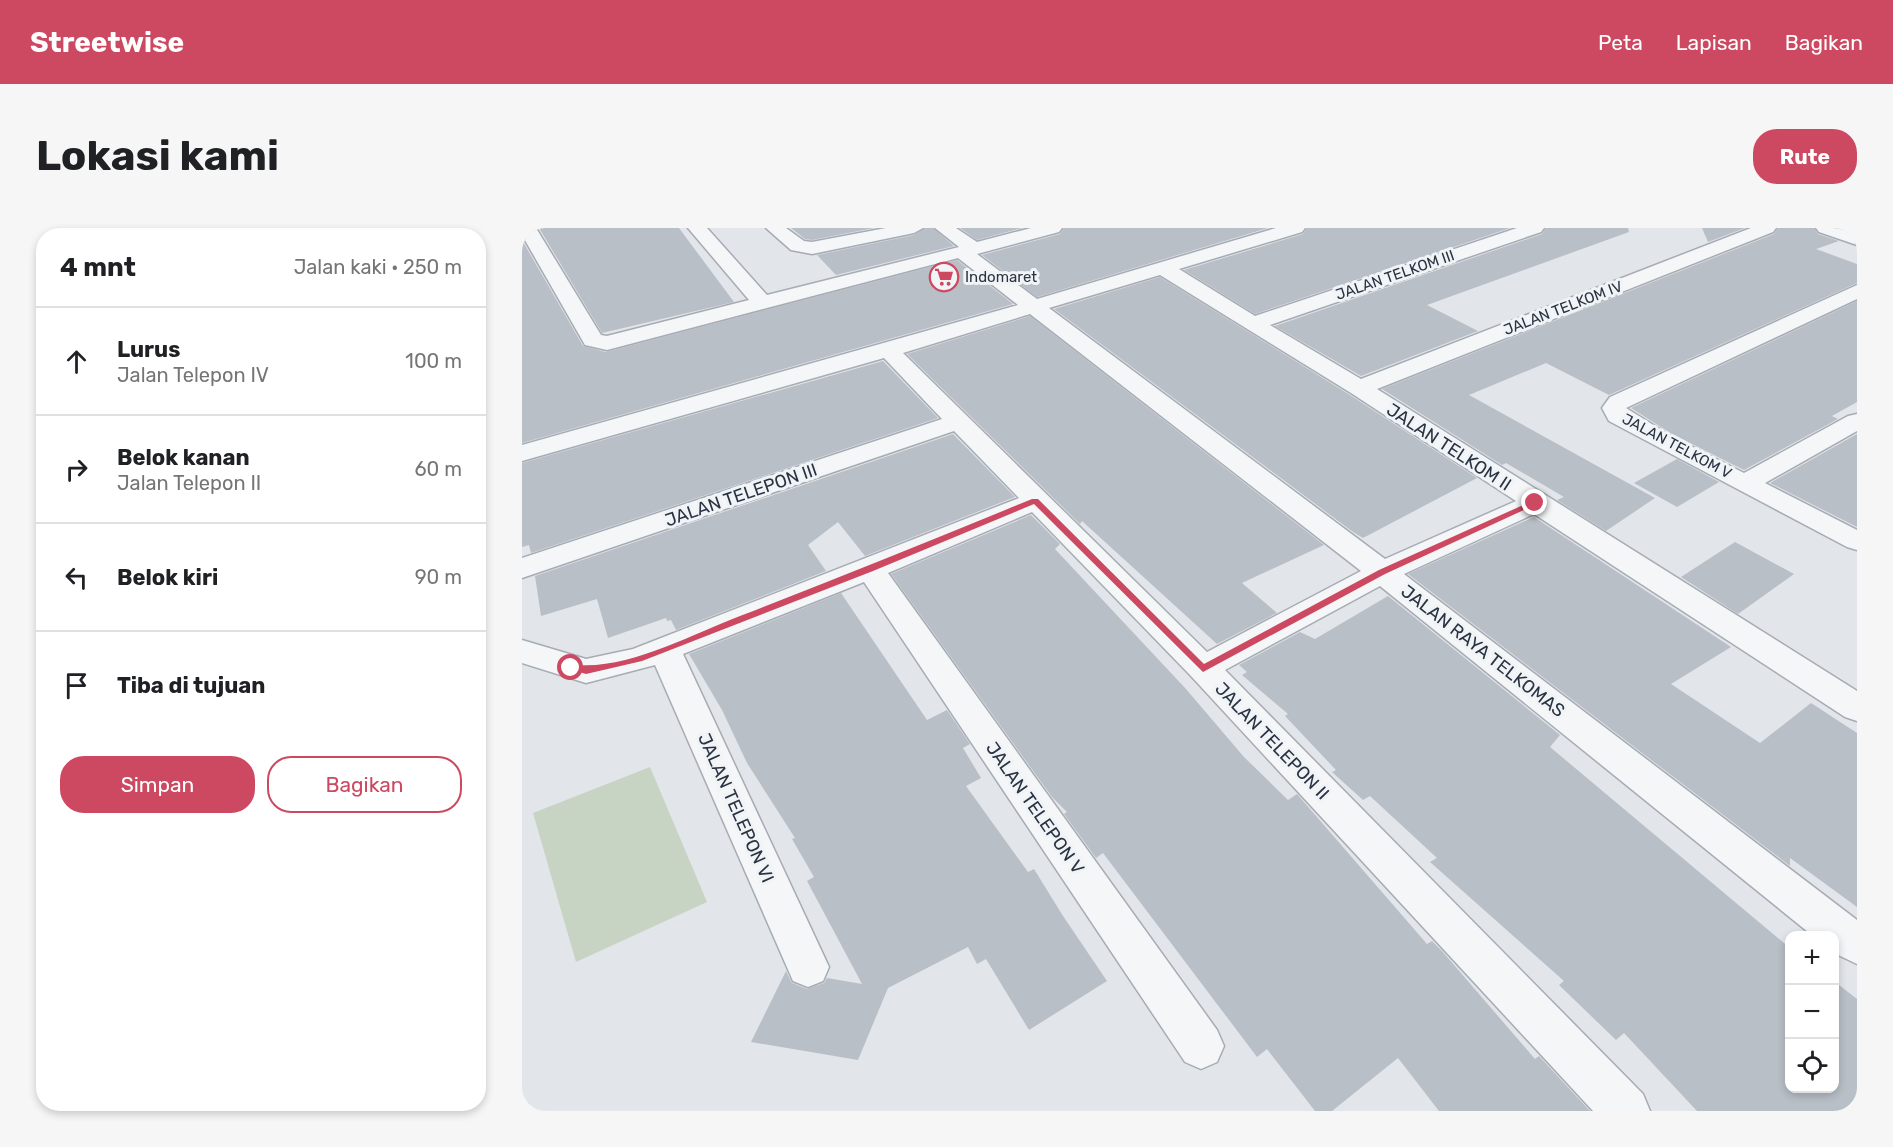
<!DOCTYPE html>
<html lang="id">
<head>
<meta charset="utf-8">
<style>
	:root { --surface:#fff; --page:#f6f6f6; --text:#202124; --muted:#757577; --line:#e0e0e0; --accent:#cd4961 }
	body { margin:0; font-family:Rubik,sans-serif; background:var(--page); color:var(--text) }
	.controls { position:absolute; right:18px; bottom:18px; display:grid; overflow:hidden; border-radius:12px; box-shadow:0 3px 9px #0003 }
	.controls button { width:54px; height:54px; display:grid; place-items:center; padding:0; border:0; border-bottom:2px solid var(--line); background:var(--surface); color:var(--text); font:30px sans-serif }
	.stop { position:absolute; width:18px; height:18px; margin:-14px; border:4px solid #cd4961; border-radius:50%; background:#fff }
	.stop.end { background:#cd4961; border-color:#fff; box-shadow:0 2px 6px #0008 }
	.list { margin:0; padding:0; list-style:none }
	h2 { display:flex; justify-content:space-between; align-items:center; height:78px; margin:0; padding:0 24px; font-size:26px }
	h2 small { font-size:20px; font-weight:400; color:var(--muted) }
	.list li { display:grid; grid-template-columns:39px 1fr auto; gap:18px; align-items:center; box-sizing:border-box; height:108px; padding:0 24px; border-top:2px solid var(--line) }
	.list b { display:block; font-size:22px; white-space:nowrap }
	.list p { margin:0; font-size:20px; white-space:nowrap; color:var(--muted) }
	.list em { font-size:20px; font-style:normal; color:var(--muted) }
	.actions { display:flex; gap:12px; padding:18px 24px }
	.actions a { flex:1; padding:14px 0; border:2px solid var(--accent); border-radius:24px; text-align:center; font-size:21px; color:var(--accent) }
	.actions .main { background:var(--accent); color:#fff }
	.icon { flex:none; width:33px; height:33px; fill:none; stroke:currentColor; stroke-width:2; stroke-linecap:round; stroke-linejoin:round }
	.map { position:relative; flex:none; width:1335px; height:883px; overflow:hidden; border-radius:24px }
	header { display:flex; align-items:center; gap:36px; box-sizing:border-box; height:84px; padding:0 30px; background:var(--accent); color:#fff }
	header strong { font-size:28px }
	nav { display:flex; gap:33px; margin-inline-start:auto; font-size:21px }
	.intro { display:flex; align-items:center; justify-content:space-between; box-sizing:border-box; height:144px; padding:0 36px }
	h1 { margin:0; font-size:42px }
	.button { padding:15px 27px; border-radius:24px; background:var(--accent); color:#fff; font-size:21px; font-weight:700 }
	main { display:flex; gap:36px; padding:0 36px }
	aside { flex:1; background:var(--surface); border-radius:24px; box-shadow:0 3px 9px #0003 }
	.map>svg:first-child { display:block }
</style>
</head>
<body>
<header>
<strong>Streetwise</strong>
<nav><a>Peta</a><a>Lapisan</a><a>Bagikan</a></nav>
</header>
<div class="intro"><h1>Lokasi kami</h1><a class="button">Rute</a></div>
<main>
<aside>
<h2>4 mnt<small>Jalan kaki · 250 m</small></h2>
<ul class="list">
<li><svg class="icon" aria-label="ahead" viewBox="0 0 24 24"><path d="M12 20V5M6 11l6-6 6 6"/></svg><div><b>Lurus</b><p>Jalan Telepon IV</p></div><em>100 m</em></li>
<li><svg class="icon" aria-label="right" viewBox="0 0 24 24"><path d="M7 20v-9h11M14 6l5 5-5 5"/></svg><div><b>Belok kanan</b><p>Jalan Telepon II</p></div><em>60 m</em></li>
<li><svg class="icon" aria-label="left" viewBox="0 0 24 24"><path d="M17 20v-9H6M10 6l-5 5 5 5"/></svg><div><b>Belok kiri</b></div><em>90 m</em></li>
<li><svg class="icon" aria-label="arrive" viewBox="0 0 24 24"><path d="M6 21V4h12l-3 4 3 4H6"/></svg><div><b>Tiba di tujuan</b></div></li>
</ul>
<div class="actions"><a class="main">Simpan</a><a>Bagikan</a></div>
</aside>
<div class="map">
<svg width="1335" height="883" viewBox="0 0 1335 883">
	<rect width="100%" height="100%" fill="#e2e5ea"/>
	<path fill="#c8d4c3" d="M128 539 185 674 54 734 11 585Z"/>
	<g fill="#b9bfc7">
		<path d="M17 0H157L212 74 80 105Z"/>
		<path d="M269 0H352L290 12 283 11Z"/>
		<path d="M403 0H411L432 18 314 47 295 27 392 7Z"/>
		<path d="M438 0H500L455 12Z"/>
		<path d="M542 0H746L515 69 460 27 538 6Z"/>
		<path d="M785 0H988L733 86 662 42 781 6Z"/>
		<path d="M1024 0H1106L1107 4 905 77 956 103 839 148 753 98 1020 6Z"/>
		<path d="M1180 0H1223L1186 14Z"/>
		<path d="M1256 0H1292L1296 6 1317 13 1294 21 1335 36V55L1087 167 1024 135 947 167 1133 270 1084 303 1035 272 1042 269 984 235 980 237 860 161 1252 6Z"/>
		<path d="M0 12 61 118 84 124 435 32 491 76 0 215Z"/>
		<path d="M638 49 828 167 955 250 841 310 831 304 532 81Z"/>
		<path d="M1335 73V174L1310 188 1316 191 1222 242 1150 206 1109 180Z"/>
		<path d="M508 88 802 317 720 355 755 385 695 416 560 293 558 296 385 126Z"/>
		<path d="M361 133 416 190 9 325 7 317 0 319V235Z"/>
		<path d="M431 206 493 269 343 328 316 294 286 317 304 343 154 402 149 392 145 393 144 390 86 410 75 371 19 388 13 348Z"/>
		<path d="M1335 206V299L1248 255Z"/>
		<path d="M1155 231 1197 254 1155 279 1112 255Z"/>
		<path d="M509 287 538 316 533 321 664 461 722 529 766 572 775 566 905 716 910 713 920 723 1013 831 1017 828 1068 883H917L876 830 810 883H793L745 821 735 829 581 625 574 630 542 586 545 584 530 569 369 346Z"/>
		<path d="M1012 289 1209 419 1149 456 1238 515 1289 475 1335 505V679L1268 630V638L886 346Z"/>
		<path d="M1213 314 1272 346 1216 386 1159 349Z"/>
		<path d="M319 365 405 492 425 482 448 516 441 520 459 550 444 558 506 644 512 641 541 688 585 753 507 802 464 731 455 736 446 719 366 760 336 832 229 814 264 743 270 755 285 761 302 755 305 750 340 756 285 653 292 649 270 611 273 610 225 535 200 482 167 426Z"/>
		<path d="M866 368 1038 507 1028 519 1268 720V861H1312V753L1335 771V883H1175L1102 805 1094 812 1037 757 1042 753 908 634 915 630 848 568 841 572 810 544 814 542 763 488 766 486 720 447 725 444 717 437 778 404 793 411Z"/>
	</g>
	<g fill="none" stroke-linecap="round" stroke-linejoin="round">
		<g stroke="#a7acb4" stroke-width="3">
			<g id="minor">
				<path d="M0 0H14L79 107 85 108 227 72 166 0H185L245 67 437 19 413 0H434L455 14 509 0H540L537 4 455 26 515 71 754 0H783L780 4 657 41 733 88 995 0H1022L1019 4 748 97 839 151 1229 0H1254L1251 4 855 161 1335 463V493L1323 489 1012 286 882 346 1335 692V736L1312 725V708H1291L858 358 703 442 1121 866 1128 883H1071L669 448 510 284 366 345 695 802 702 818 695 834 679 841 663 834 342 354 161 426 307 739 301 753 286 759 271 753 133 437 64 455 0 435V412L64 431 111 421 497 270 432 203 0 350V330L420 191 362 130 0 233V217L496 77 436 30 85 122 63 117 0 7ZM638 47 829 165 994 273 863 331 527 80ZM508 86 839 343 685 424 381 125Z"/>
				<path d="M244 0H264L282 13 290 14 364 0H401L392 5 290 26 269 22Z"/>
				<path d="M1294 0H1321L1335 5V17L1297 4Z"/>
				<path d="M1335 57V71L1104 180 1149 208 1222 245 1326 188 1335 186V203L1243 255 1335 302V322L1325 319 1087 193 1080 180 1088 169Z"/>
			</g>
		</g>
		<use href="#minor" fill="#f4f6f8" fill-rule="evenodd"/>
	</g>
	<path fill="#cd4961" d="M510 271H516L682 436 857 342 1010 273 1017 275 863 346 681 444 512 276 351 343 120 433 64 446 44 440 49 436C99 445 171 406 218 388 316 350 413 311 510 271Z"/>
	<defs>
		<g id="supermarket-ring" transform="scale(1.5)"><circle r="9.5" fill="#f1f4f7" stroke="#cd4961" stroke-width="1.5"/><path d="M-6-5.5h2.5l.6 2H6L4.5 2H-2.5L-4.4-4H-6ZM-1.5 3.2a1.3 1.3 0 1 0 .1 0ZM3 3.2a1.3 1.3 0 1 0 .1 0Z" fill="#cd4961"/></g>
	</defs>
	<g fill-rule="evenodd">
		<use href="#supermarket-ring" x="422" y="49"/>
	</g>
	<g text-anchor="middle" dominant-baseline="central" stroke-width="6" stroke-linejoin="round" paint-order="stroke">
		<g font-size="15" fill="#2a3342" stroke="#f1f4f7">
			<text transform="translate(873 47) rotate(-19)">JALAN TELKOM III</text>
			<text transform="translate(1041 80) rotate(-21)">JALAN TELKOM IV</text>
			<text transform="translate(1155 218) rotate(28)">JALAN TELKOM V</text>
		</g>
		<g font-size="15" fill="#2a3342" stroke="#f1f4f7" text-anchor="start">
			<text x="443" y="49">Indomaret</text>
		</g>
		<g font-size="18" fill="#2a3342" stroke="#f1f4f7">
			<text transform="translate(927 219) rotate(33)">JALAN TELKOM II</text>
			<text transform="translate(219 267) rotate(-19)">JALAN TELEPON III</text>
			<text transform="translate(961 423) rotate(38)">JALAN RAYA TELKOMAS</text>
			<text transform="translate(750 513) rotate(46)">JALAN TELEPON II</text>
			<text transform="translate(214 580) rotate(66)">JALAN TELEPON VI</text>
			<text transform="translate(513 580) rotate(55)">JALAN TELEPON V</text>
		</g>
	</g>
</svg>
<div class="controls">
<button>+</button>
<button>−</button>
<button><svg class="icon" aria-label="locate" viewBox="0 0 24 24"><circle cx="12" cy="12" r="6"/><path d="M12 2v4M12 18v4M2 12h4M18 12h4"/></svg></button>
</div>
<div class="stop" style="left:49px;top:440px"></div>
<div class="stop end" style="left:1013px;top:275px"></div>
</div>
</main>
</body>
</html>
